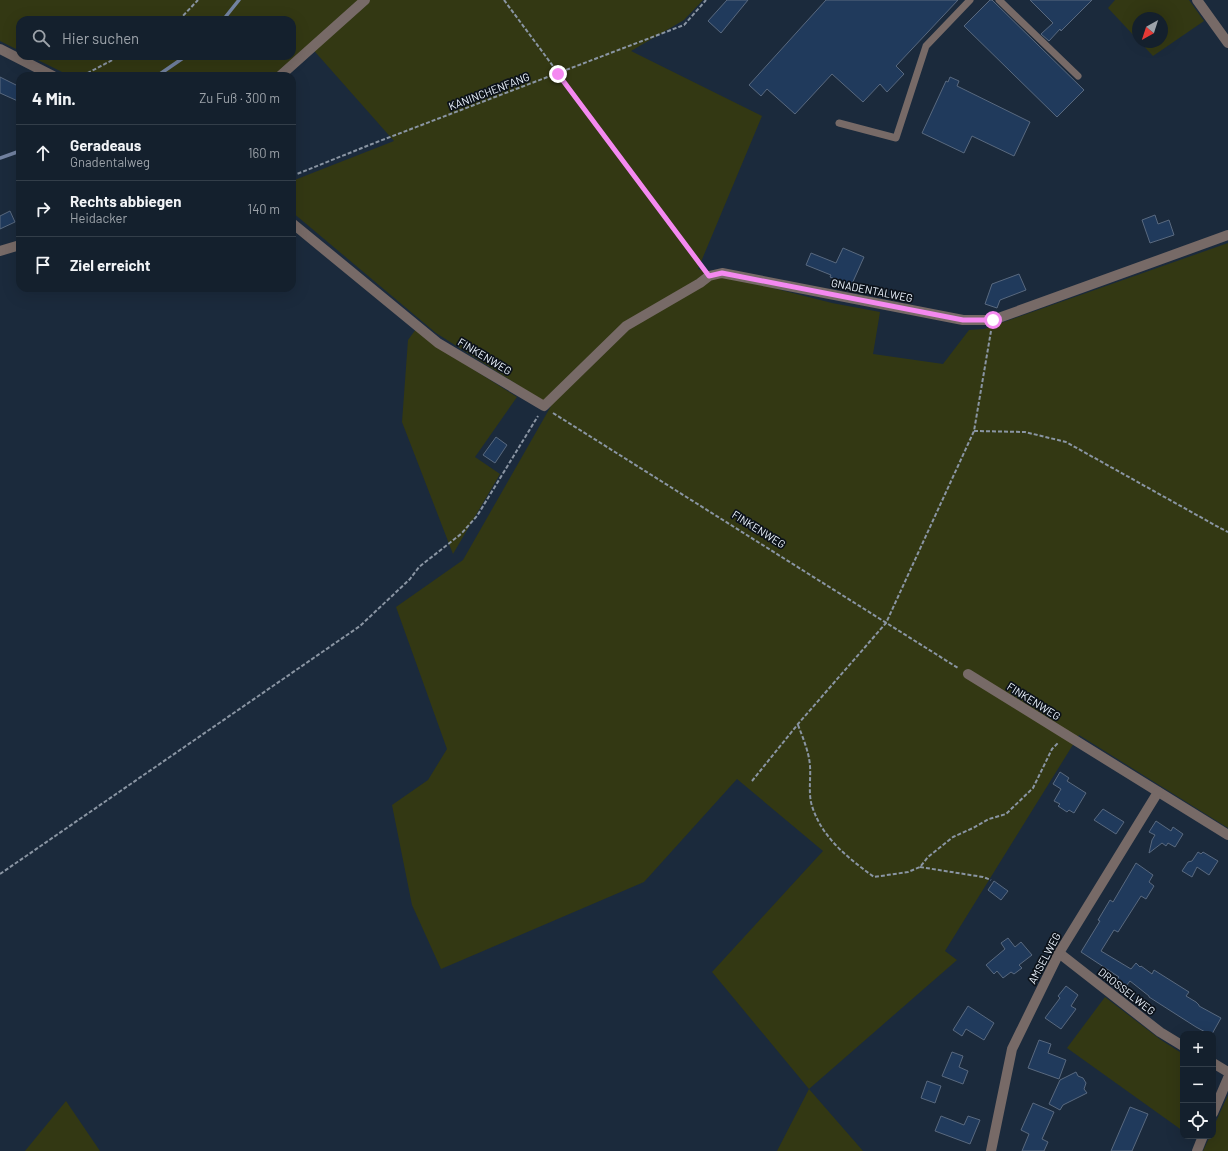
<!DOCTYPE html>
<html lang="de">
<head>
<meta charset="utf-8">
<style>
	:root { --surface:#14202d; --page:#212d39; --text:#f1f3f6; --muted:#9da3aa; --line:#333e49 }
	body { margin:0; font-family:Barlow,sans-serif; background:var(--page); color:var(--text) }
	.controls { position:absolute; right:12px; bottom:12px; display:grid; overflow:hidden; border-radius:8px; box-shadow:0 4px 16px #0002 }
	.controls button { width:36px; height:36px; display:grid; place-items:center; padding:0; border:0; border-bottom:1px solid var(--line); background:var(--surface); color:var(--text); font:20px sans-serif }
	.compass { position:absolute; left:1132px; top:12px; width:36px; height:36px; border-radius:50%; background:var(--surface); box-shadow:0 4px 16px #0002; rotate:219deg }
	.stop { position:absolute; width:12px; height:12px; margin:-9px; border:3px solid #f489f0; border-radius:50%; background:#fff }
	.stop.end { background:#f489f0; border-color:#fff; box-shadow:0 1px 4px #0008 }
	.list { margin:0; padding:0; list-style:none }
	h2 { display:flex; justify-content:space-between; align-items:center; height:52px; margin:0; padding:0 16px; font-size:17px }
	h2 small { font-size:13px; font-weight:400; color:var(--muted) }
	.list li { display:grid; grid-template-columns:26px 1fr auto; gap:12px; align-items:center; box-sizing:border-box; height:56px; padding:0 16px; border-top:1px solid var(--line) }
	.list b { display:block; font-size:15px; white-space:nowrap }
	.list p { margin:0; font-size:13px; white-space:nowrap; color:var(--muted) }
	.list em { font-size:13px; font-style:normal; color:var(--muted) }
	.icon { flex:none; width:22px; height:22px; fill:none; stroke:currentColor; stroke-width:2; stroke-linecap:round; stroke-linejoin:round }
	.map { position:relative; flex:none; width:1228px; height:1151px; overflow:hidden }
	.search { position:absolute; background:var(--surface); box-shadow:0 4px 16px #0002; left:16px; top:16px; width:280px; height:44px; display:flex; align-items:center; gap:10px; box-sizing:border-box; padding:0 14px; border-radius:12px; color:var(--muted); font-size:15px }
	.panel { position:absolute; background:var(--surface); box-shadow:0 4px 16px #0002; left:16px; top:72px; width:280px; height:220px; border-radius:12px }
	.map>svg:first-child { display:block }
</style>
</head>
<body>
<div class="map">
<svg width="1228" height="1151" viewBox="0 0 1228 1151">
	<rect width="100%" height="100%" fill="#1b2a3c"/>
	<g fill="#333813">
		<path d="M0 0H703L684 20 631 51 762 116 698 269 832 303 880 312 873 354 943 364 969 330 984 329 1228 243V828L1079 735 945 951 957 960 809 1089 863 1151H777L809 1089 712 972 823 851 737 779 644 882 441 969 412 905 392 805 428 780 447 749 396 607 463 560 551 406 436 333 292 212V181L394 141 309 45 273 76H70L30 56H292V20H20V51L0 41Z"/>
		<path d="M1115 0H1189L1204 21 1153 56 1140 42H1162V18H1138V40L1108 8Z"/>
		<path d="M416 329 433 344 517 397 475 457 500 474 453 554 402 422 408 340Z"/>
		<path d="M1105 997 1161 1040 1183 1054V1131L1067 1048Z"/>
		<path d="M1228 1095V1151H1203L1210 1136H1213V1128Z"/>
		<path d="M66 1101 100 1151H25Z"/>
	</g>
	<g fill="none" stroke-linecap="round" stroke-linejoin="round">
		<g stroke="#7282a0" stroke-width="3.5">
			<path d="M223 20 239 0"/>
			<path d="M157 76 186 56"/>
			<path d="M0 158 20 151"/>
		</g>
	</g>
	<g fill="#203a5c" stroke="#59697f">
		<path d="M727 0H748L721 33 708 21Z"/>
		<path d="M826 0H958L896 66 904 74 887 92 880 84 863 102 832 74 795 114 767 89 761 96 749 85Z"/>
		<path d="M990 0H992L1084 90 1057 117 964 26Z"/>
		<path d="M1030 0H1092L1061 31 1060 29 1049 41 1041 34 1053 23Z"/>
		<path d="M0 77 20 87V102L0 93Z"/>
		<path d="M950 77 959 81 957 86 1030 122 1014 156 972 136 964 153 922 133 946 81 948 82Z"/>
		<path d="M10 211 15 222 0 229V216Z"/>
		<path d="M1155 215 1158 224 1169 220 1174 235 1150 243 1142 220Z"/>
		<path d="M843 248 864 257 851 286 830 277 831 275 806 265 811 253 836 263Z"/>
		<path d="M1019 274 1026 290 1000 300 997 308 985 304 992 284Z"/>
		<path d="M496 437 507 445 495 463 483 455Z"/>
		<path d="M1060 772 1069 778 1067 781 1086 793 1074 813 1069 810 1067 812 1058 806 1060 804 1054 801 1061 789 1053 784Z"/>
		<path d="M1103 809 1124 822 1116 834 1094 820Z"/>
		<path d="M1156 821 1171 831 1173 827 1183 834 1175 847 1168 843 1166 846 1162 843 1149 853 1152 840 1155 835 1149 832Z"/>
		<path d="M1198 852 1201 854 1203 852 1218 861 1209 875 1197 867 1192 877 1182 871 1188 862 1192 861Z"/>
		<path d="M1136 863 1153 875 1149 882 1154 886 1146 899 1141 896 1118 932 1114 930 1101 951 1131 969 1136 963 1140 967 1141 966 1152 974 1154 970 1189 992 1186 996 1196 1002 1199 1005V1006L1221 1018 1212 1034H1209L1196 1027 1149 997V996L1130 981 1126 986 1117 979 1119 977 1081 952 1100 921 1098 920 1110 900 1113 902Z"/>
		<path d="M994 881 1008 891 1001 900 988 890Z"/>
		<path d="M1008 938 1015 947 1021 942 1032 955 1019 965 1022 968 1014 974 1011 972 1003 978 997 971 994 974 986 965 1005 949 1001 943Z"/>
		<path d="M1066 986 1078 995 1071 1006 1076 1009 1061 1029 1045 1018 1060 998 1058 996Z"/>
		<path d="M968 1006 994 1023 984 1040 966 1029 962 1036 953 1030Z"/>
		<path d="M1039 1040 1051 1044 1048 1053 1066 1060 1059 1079 1028 1068Z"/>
		<path d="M952 1052 963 1056 959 1067 968 1071 963 1084 942 1076Z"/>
		<path d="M1076 1072 1078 1076 1083 1078 1086 1083 1084 1089 1087 1093 1063 1105 1060 1110 1049 1104 1060 1080Z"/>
		<path d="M927 1081 941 1086 935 1103 921 1098Z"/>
		<path d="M1033 1103 1054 1112 1042 1139 1048 1142 1044 1151H1022L1029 1134 1021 1130Z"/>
		<path d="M1130 1107 1148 1114 1132 1151H1111Z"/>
		<path d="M941 1116 964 1125 968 1116 980 1120 970 1144 935 1131Z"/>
	</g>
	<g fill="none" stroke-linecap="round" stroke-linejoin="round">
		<g stroke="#8a95a3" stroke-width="2" stroke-dasharray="4 2" stroke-linecap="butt">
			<path d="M504 0 702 267"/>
			<path d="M179 20 198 0"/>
			<path d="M82 76 120 56"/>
			<path d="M292 176 377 142 684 25 706 0"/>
			<path d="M553 413 958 668"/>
			<path d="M974 431 1025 432 1066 442 1220 528 1228 532"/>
			<path d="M798 725C803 738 809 752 810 766 811 779 808 793 812 806 822 838 848 858 874 877L908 872 920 867 928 857 953 837 973 828 989 819 1006 814 1033 788 1052 749 1058 743"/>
			<path d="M752 781 798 724 886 623 974 431 991 331"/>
			<path d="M920 867 983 877 991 880"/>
			<path d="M0 874 360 626 410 579 419 567 461 534 477 516 538 416"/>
		</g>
		<g stroke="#776a67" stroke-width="7">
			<path d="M999 0 1078 76"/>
			<path d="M839 123 896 138 926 46 970 0"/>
		</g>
		<g stroke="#776a67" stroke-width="10">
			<path d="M1197 0 1228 43"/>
			<path d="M0 49 53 76"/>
			<path d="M280 76 365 0"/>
			<path d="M292 223 438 343 544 406 626 326 700 283 709 276 722 273 963 320H993L1228 235"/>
			<path d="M0 251 20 245"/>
			<path d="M968 674 1228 835"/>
			<path d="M1059 953 1160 1032 1183 1046"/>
			<path d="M1213 1063 1228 1072"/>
			<path d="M1213 1113 1228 1078"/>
			<path d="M991 1151 1012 1049 1059 953 1158 792"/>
			<path d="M1197 1151 1203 1136"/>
		</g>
	</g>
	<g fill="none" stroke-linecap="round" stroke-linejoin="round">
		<path stroke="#f489f0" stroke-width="5" d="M558 74 709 276 722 273 963 320H993"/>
	</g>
	<g text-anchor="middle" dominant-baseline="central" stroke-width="3.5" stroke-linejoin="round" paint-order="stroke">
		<g font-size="11" fill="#edf5ff" stroke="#0c121a">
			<text transform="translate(489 91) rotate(-21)">KANINCHENFANG</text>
			<text transform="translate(872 290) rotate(11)">GNADENTALWEG</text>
			<text transform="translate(485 356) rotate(31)">FINKENWEG</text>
			<text transform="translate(759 529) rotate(32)">FINKENWEG</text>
			<text transform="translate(1034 701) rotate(32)">FINKENWEG</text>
			<text transform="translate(1044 958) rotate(-62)">AMSELWEG</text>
			<text transform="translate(1127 991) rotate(38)">DROSSELWEG</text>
		</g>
	</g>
</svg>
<div class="controls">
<button>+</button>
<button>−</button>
<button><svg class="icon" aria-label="locate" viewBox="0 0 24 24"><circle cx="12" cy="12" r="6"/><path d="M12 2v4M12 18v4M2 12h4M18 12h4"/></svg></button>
</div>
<svg class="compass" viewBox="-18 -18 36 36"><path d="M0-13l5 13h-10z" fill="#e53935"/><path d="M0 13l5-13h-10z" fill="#9da3aa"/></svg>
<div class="stop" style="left:993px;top:320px"></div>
<div class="stop end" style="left:558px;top:74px"></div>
<div class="search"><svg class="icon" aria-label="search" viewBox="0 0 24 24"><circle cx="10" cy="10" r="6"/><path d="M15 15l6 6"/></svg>Hier suchen</div>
<section class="panel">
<h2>4 Min.<small>Zu Fuß · 300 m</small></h2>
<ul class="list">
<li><svg class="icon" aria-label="ahead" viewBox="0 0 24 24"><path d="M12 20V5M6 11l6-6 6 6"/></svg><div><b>Geradeaus</b><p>Gnadentalweg</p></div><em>160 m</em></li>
<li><svg class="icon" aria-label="right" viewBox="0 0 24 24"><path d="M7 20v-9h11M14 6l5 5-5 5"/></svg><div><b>Rechts abbiegen</b><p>Heidacker</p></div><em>140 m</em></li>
<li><svg class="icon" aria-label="arrive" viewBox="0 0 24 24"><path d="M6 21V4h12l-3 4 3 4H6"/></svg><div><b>Ziel erreicht</b></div></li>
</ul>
</section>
</div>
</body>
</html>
